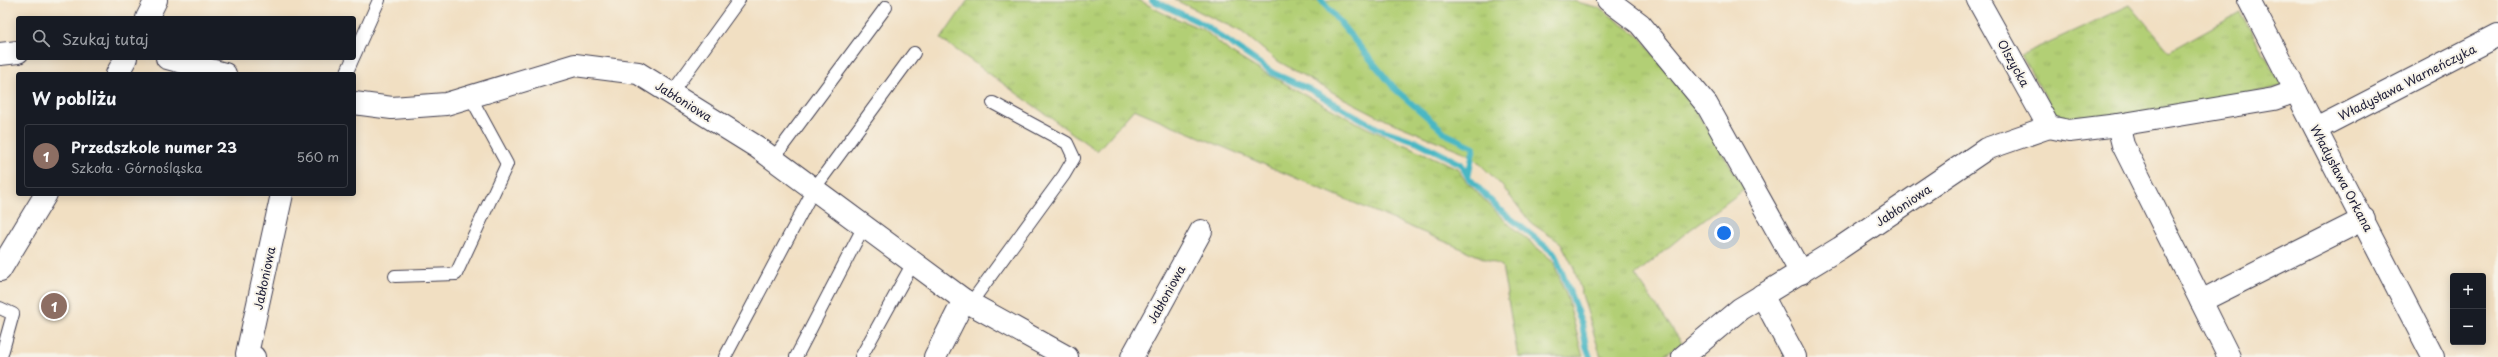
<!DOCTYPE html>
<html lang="pl">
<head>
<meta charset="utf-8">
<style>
	:root { --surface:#171b24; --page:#20242c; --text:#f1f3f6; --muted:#9ea1a6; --line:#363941; --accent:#2563eb }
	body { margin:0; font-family:"Playpen Sans",sans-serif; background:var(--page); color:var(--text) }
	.controls { position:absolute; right:12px; bottom:12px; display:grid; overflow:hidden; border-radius:4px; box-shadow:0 2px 10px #0003 }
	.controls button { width:36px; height:36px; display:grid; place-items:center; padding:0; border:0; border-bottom:1px solid var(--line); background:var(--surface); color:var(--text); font:20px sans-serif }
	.you { position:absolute; left:1724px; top:233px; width:14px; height:14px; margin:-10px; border:3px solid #fff; border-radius:50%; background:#1a73e8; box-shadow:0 0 0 6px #1a73e833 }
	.badge { display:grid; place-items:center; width:26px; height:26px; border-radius:50%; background:var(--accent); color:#fff; font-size:13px; font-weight:700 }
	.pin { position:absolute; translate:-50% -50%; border:2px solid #fff; box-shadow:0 1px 4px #0006 }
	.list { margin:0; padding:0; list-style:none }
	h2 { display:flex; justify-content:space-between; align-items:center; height:52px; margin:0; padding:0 16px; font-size:17px }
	h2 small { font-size:13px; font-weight:400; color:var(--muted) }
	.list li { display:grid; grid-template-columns:26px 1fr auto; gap:12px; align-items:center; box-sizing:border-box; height:64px; margin:0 8px 8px; padding:0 8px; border:1px solid var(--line); border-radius:4px }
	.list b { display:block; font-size:15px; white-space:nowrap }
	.list p { margin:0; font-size:13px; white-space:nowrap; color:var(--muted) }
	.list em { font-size:13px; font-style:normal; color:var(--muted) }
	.icon { flex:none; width:22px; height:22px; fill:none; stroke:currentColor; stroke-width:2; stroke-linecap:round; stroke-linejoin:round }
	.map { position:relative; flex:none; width:2498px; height:357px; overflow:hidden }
	.search { position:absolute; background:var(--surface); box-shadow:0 2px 10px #0003; left:16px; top:16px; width:340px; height:44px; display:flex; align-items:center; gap:10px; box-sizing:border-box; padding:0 14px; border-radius:4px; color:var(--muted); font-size:15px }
	.panel { position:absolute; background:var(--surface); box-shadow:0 2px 10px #0003; left:16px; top:72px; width:340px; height:124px; border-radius:4px }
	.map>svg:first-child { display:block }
</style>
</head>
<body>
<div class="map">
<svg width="2498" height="357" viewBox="0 0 2498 357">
	<defs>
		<pattern id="grass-tufts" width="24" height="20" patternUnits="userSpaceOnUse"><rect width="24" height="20" fill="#b2cf75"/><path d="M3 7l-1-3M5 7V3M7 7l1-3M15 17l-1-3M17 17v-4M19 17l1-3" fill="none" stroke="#99b166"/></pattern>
	</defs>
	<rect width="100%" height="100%" fill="#f7f3e8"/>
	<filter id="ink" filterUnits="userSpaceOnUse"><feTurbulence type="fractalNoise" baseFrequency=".025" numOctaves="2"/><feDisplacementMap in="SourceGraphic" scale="8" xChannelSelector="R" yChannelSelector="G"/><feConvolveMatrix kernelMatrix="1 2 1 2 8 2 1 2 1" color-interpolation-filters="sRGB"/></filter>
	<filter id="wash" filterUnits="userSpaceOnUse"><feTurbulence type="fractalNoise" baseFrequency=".012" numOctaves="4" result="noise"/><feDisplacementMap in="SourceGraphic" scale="16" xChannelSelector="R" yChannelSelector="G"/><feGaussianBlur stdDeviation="0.9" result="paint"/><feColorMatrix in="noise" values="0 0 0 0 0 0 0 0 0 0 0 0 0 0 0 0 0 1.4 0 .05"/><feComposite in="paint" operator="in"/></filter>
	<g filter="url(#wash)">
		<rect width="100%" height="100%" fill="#f1dfc2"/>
		<g fill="url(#grass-tufts)" stroke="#6a7858">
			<path d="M968 0H1139L1163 13 1204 30 1230 52 1256 68 1367 128 1457 168 1465 180 1505 221 1553 261 1568 300 1583 357H1518L1502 266 1134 109 1097 151 941 39Z"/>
			<path d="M1175 0H1569L1600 8 1641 38 1696 111 1745 189 1687 232 1635 275 1682 343 1661 357H1601L1574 268 1561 243 1531 223 1502 186 1471 155 1388 121 1341 97 1276 60 1242 32Z"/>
			<path d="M2130 5 2169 51 2240 12 2282 86 2163 113 2061 123 2021 55Z"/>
		</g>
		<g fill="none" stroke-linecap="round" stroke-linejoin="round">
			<g stroke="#49b7c4" stroke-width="6">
				<path d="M1152 0 1203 24 1273 73 1309 89 1377 128 1418 142 1461 164 1468 177 1499 209 1555 254 1582 324 1586 346 1590 357"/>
				<path d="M1321 0 1396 90 1448 135 1474 147 1468 177"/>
			</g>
		</g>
	</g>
	<g filter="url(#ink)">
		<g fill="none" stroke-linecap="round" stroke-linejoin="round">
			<g stroke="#413e4f" stroke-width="14">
				<g id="lane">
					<path d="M354 56 379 0"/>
					<path d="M346 74 353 58"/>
					<path d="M671 94 739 0"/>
					<path d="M773 159 886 7"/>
					<path d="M395 276 456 274 507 164 470 96"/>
					<path d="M970 304 1064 175 1074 158 1067 143 993 103"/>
					<path d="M0 308 13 314 1 357"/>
					<path d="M725 357 814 189 914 53"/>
					<path d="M796 357 864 226"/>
					<path d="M861 357 913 263"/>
				</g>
			</g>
			<g stroke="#413e4f" stroke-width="24">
				<g id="street">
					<path d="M1608 0 1640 24 1707 105 1801 273"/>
					<path d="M1978 0 2049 127"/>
					<path d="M2249 0 2433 357"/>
					<path d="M0 54 18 52"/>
					<path d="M167 58 225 74"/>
					<path d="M354 103 392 108 446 104 575 65 638 73 757 147 964 300 1067 357"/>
					<path d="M2118 125 2123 145 2229 357"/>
					<path d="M2049 127 2069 131 2118 125 2274 99 2296 91"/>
					<path d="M2316 129 2498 35"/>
					<path d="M1762 295 1795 357"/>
					<path d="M2201 301 2364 219"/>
					<path d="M254 357 247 354 282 194"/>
					<path d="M935 357 964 300"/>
					<path d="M1132 357 1201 231"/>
					<path d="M1683 357 1740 309 1840 248 1986 149 2049 127"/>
				</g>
			</g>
			<g stroke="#413e4f" stroke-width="24">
				<g id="secondary">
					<path d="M147 18 156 0"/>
					<path d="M117 74 126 58"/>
					<path d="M0 270 46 194"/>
				</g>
			</g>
			<use href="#lane" stroke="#fff" stroke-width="12"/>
			<use href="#street" stroke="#fff" stroke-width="22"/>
			<use href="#secondary" stroke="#fff" stroke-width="22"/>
		</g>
	</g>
	<g text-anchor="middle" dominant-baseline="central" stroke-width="4" stroke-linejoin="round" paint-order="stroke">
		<g font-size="12" fill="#22223b" stroke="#f7f3e8">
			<text transform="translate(2014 63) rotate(61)">Olszycka</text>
			<text transform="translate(2407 82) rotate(-27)">Władysława Warneńczyka</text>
			<text transform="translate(684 101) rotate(32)">Jabłoniowa</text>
			<text transform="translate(2342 178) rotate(62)">Władysława Orkana</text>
			<text transform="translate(1903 205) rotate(-34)">Jabłoniowa</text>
			<text transform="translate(264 278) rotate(-78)">Jabłoniowa</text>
			<text transform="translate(1166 294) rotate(-61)">Jabłoniowa</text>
		</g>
	</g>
</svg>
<div class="controls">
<button>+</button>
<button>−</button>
</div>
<div class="you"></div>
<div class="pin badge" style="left:54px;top:306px;background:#8d6e63">1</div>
<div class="search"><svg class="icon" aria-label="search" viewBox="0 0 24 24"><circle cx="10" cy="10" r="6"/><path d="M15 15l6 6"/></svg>Szukaj tutaj</div>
<section class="panel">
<h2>W pobliżu<small></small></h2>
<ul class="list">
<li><span class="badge" style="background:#8d6e63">1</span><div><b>Przedszkole numer 23</b><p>Szkoła · Górnośląska</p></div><em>560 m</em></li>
</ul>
</section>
</div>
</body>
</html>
